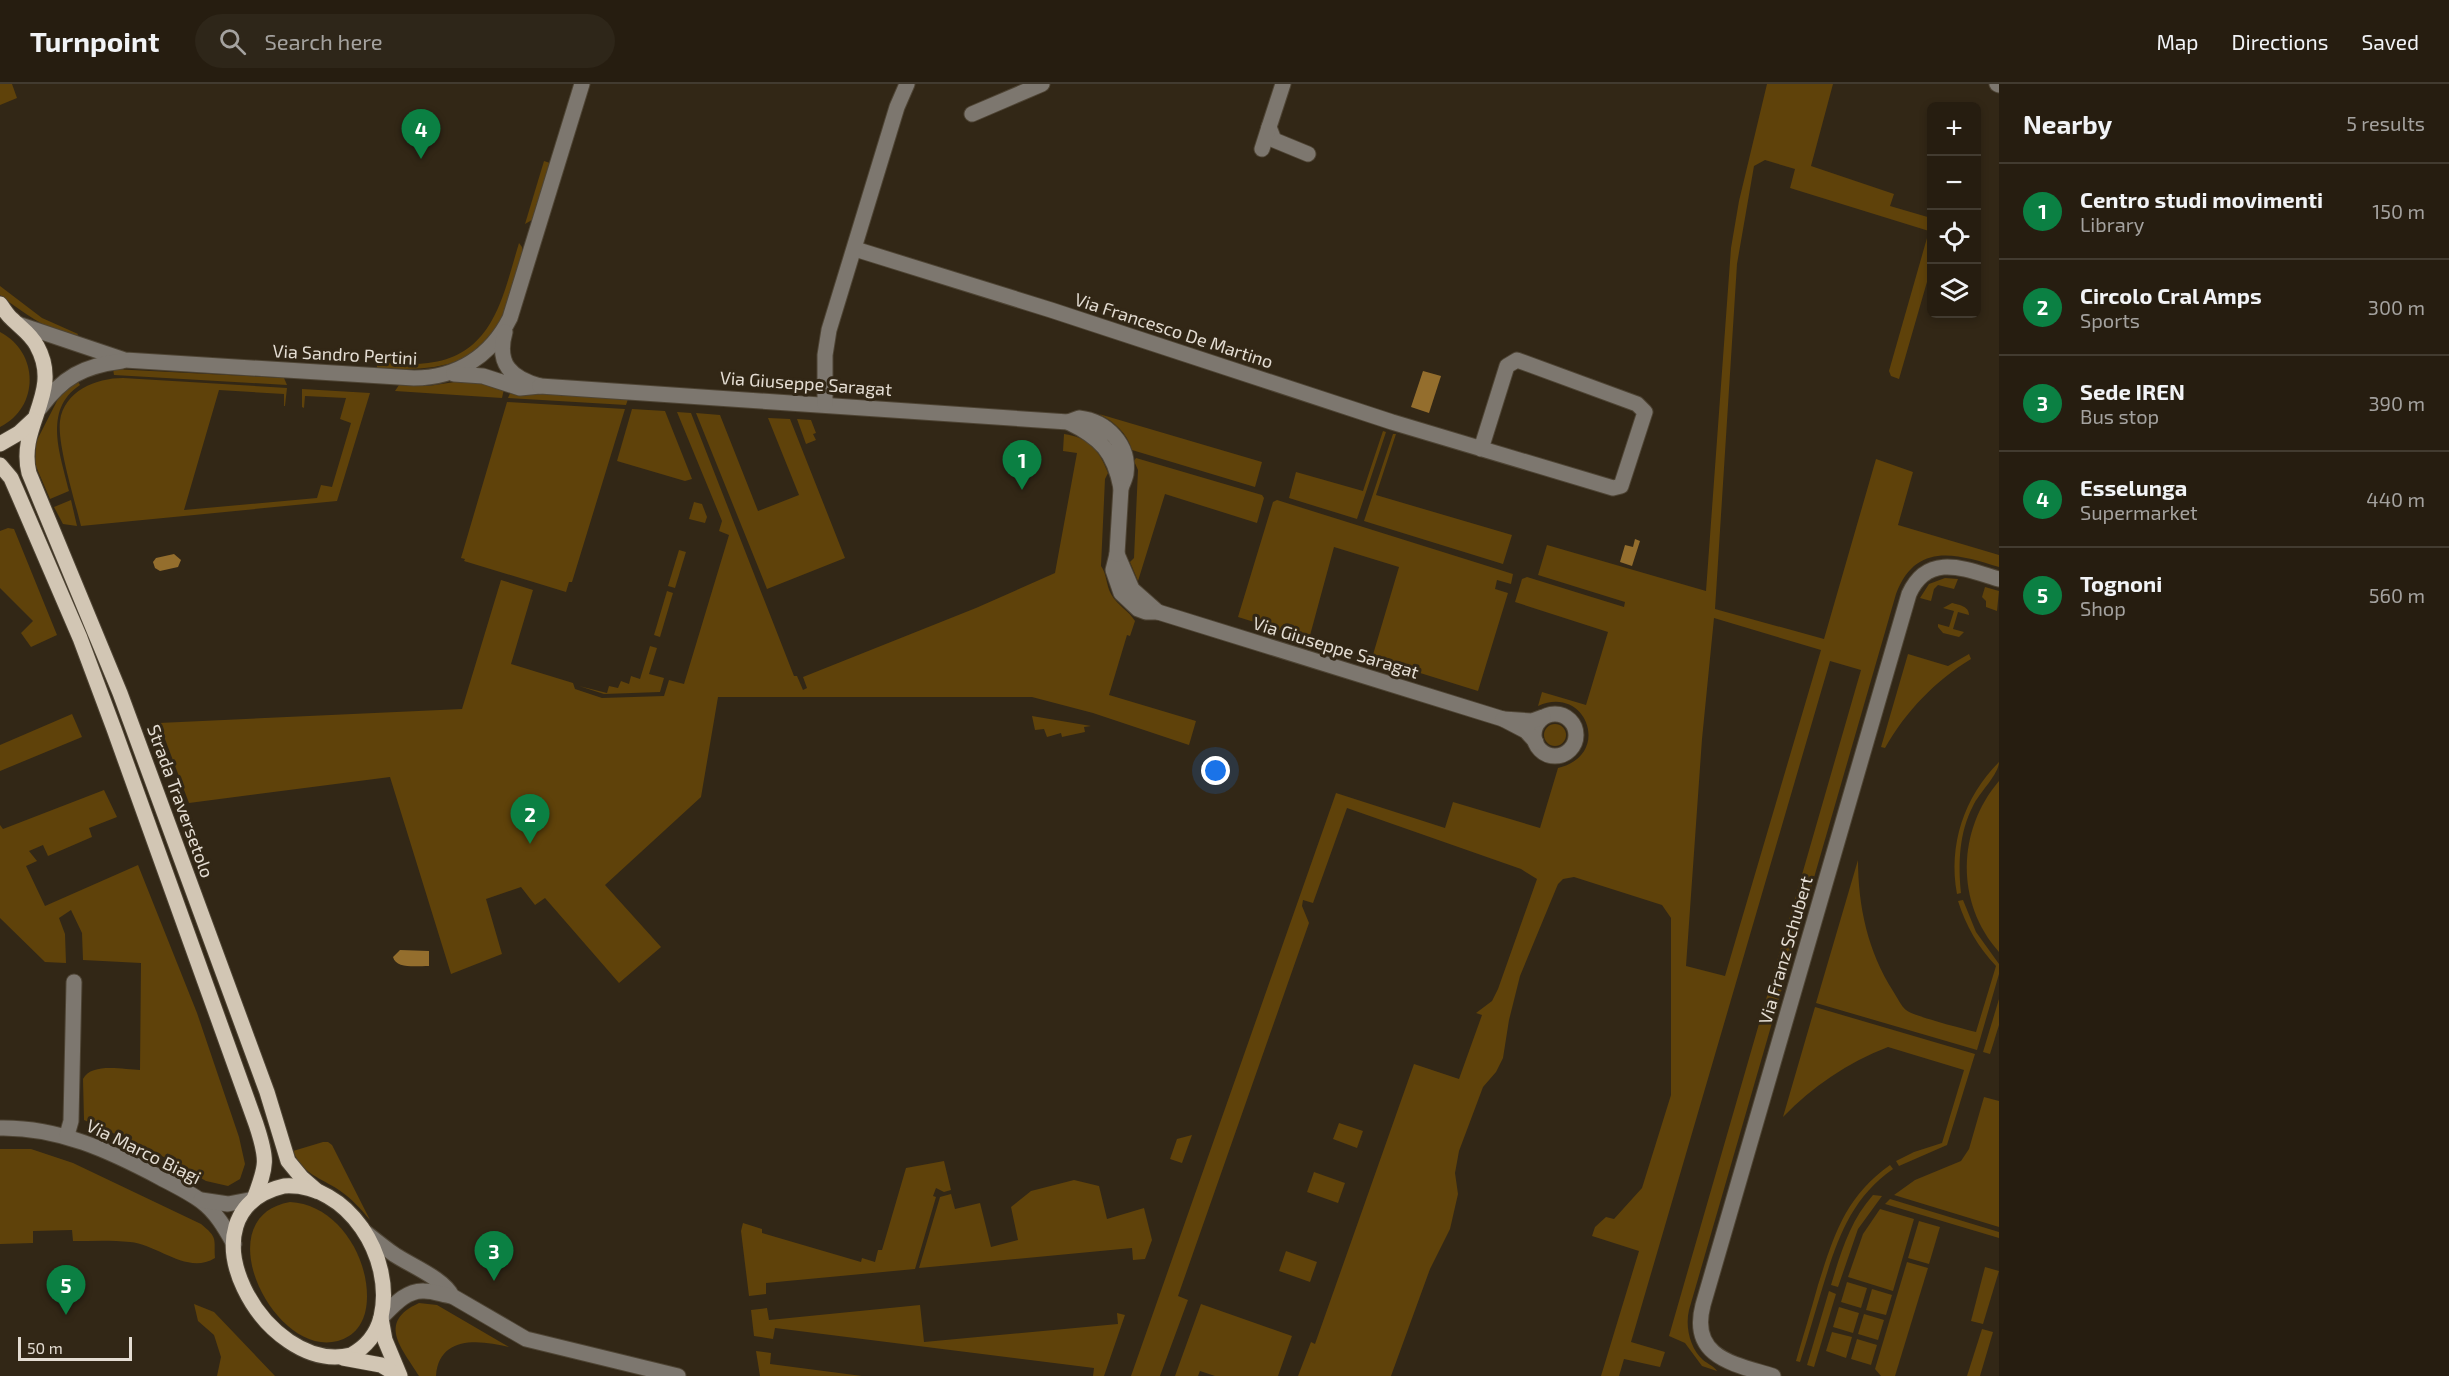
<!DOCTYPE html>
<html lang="en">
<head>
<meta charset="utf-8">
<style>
	:root { --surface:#261d10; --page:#2e2619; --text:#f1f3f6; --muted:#a4a29f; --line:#423b30; --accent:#0b8043 }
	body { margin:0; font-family:"Exo 2",sans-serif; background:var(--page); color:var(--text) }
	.controls { position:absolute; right:18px; top:18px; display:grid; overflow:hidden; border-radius:9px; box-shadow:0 3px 9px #0003 }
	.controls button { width:54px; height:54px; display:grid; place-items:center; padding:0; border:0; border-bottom:2px solid var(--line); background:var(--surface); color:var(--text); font:30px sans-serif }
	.scale { position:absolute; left:18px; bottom:15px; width:114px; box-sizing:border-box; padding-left:6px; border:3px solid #e4ddd3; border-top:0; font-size:16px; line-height:21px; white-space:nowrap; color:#e4ddd3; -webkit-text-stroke:4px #322716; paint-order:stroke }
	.you { position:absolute; left:1216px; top:687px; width:21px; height:21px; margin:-15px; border:4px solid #fff; border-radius:50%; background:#1a73e8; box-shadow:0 0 0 9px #1a73e833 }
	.badge { display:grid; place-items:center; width:39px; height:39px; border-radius:50%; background:var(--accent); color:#fff; font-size:20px; font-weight:700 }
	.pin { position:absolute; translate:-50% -50px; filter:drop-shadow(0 2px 3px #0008) }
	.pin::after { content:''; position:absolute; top:32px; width:21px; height:18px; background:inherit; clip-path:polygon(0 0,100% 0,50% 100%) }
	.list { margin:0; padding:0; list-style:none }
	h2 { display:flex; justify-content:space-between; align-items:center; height:78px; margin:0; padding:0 24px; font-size:26px }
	h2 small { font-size:20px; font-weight:400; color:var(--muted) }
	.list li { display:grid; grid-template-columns:39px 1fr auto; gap:18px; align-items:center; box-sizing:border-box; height:96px; padding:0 24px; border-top:2px solid var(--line) }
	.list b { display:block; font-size:22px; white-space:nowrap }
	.list p { margin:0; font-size:20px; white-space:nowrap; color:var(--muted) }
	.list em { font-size:20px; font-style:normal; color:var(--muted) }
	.icon { flex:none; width:33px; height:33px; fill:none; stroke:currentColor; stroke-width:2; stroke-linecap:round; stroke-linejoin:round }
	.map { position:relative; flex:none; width:1999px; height:1292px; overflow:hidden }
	header { display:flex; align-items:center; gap:36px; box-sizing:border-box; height:84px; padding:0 30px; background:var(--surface); border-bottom:2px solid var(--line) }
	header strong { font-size:28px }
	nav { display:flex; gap:33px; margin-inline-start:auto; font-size:21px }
	.search { width:420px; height:54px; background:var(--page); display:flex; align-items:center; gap:15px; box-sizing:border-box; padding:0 21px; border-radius:33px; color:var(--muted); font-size:22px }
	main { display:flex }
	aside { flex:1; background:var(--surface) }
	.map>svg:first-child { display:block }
</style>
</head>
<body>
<header>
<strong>Turnpoint</strong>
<div class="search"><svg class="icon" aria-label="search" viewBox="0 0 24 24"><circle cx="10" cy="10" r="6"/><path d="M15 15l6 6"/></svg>Search here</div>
<nav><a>Map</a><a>Directions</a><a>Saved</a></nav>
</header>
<main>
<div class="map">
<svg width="1999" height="1292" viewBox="0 0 1999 1292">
	<rect width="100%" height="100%" fill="#322716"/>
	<g fill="#5f420a" fill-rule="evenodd">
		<path d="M0 0H12L17 14 0 21Z"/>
		<path d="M1767 0H1833L1811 82 1894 110 1890 122 1931 134V184L1899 295 1891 292 1889 287 1929 147 1790 104 1795 85 1765 76 1754 82 1737 180 1715 525 1824 555 1876 375 1913 388 1898 441 1999 471V483C1957 470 1916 457 1896 510L1689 1226C1685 1243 1690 1264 1703 1276 1708 1280 1715 1283 1717 1287L1702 1282 1685 1259 1669 1252 1861 586 1830 577 1631 1258 1665 1268 1660 1283 1624 1275 1619 1292H1601L1639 1167 1592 1152 1595 1143 1606 1133 1614 1135 1642 1104 1671 1011V834L1662 821 1574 793 1563 795 1558 800 1520 892 1509 936 1503 974 1496 988 1483 1003 1459 1067 1455 1089 1458 1110 1450 1145 1430 1185 1391 1292H1298L1311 1258 1315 1260 1414 980 1459 995 1482 931 1476 929 1492 917 1498 905 1537 795 1521 785 1347 724 1313 819 1303 816 1302 822 1309 839 1178 1212 1188 1216 1160 1292H1131L1336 709 1445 744 1453 718 1540 744 1558 684C1613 671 1586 600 1538 622L1542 608 1586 621 1608 548 1515 518 1522 495 1527 493 1624 523 1625 518 1538 491 1547 461 1706 507 1731 164 1739 117ZM1714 534 1821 566 1725 892 1686 882 1702 655Z"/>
		<path d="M544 77 550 79 532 136 525 140Z"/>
		<path d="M519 159 522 163V170C516 190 512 213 503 232 476 286 430 287 377 284V278C394 279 412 281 428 279 494 272 503 211 519 159Z"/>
		<path d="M0 202 42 234 78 250 75 256C47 244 24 230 0 211Z"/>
		<path d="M0 248C39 268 40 323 0 343Z"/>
		<path d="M113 285 284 294 287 301 114 291Z"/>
		<path d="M123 294 287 304 285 322H284V310L219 306 184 426 317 414 321 401 332 403 351 339 340 335 346 314 305 312 304 324 302 323V305L370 309 337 417 81 442C75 417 57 360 60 337 64 307 96 294 123 294Z"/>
		<path d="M77 296 80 301C42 326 61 372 69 407L50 415 35 380 36 358 58 315 68 302Z"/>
		<path d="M468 296 504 305 502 314 395 307 399 301 428 302Z"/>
		<path d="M511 307 517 308 628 315 626 321 508 314Z"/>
		<path d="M507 318 625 325 572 498H569L566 508 464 477 465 475 461 474Z"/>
		<path d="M632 325 665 327 692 395 685 397 617 377Z"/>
		<path d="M677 328 691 329 794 592H797L803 606 807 604 803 593 976 524 1055 489 1077 369 1063 367 1064 350C1088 353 1100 367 1108 389L1105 395 1101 482C1107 490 1106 501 1111 510 1117 521 1129 527 1135 537L1130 552 1127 551 1109 611 1196 637 1189 661 1093 629 1032 613H718L701 713 605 801 661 863 619 899 545 814 535 821 521 803 486 815 502 870 451 890 390 693 189 719 159 639 462 625 501 496 533 506 511 580 573 599 575 605 602 614 664 612 669 596 684 600 729 451 719 447 722 437Z"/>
		<path d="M696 329 720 331 758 427 799 411 768 334 790 335 845 474 767 505Z"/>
		<path d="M1099 330 1262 378 1255 403 1132 366C1127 349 1115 338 1099 330Z"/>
		<path d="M797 335 811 336 816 349 813 350 816 356 806 360Z"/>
		<path d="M1383 347 1386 348 1357 435 1289 414 1296 388 1363 407Z"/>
		<path d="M1393 350H1396L1376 411 1512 451 1503 480 1364 437Z"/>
		<path d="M1136 374 1262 411 1264 414 1257 439 1165 410 1138 497 1130 478 1134 474 1138 386 1134 377Z"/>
		<path d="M71 416 77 442 63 440 54 423Z"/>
		<path d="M1277 416 1513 490 1511 500 1497 496 1495 505 1508 509 1478 607 1372 574 1399 483 1334 463 1309 555 1238 533 1273 418Z"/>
		<path d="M694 418 702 420 707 433 705 439 689 435Z"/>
		<path d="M8 444 14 445 57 551 31 563 21 549 33 537 0 504V447Z"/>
		<path d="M679 466 686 468 675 504 668 502Z"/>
		<path d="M1945 494 1958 495 1954 505 1938 501 1934 505 1931 517 1920 514 1929 500Z"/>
		<path d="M1985 503 1999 507 1997 527 1986 523V517L1982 513Z"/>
		<path d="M667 507 673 509 660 553 654 551Z"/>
		<path d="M1952 519C1959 521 1969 522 1969 531L1958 528 1953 545 1964 548 1959 553 1943 549 1938 543V540L1949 543 1954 527 1943 524Z"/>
		<path d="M650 562 657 564 649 590 664 594 660 608 604 610 579 602 607 609 609 602 618 604 621 597 629 600 631 592 640 595Z"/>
		<path d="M1908 570 1948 582 1969 570 1971 575C1935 597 1906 627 1885 664L1881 663Z"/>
		<path d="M72 630 82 653 0 687V661Z"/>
		<path d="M1032 632 1091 642 1084 643 1085 648 1062 653 1061 649 1047 653 1044 645 1035 646Z"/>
		<circle cx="1555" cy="651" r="11"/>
		<path d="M1999 678C1999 690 1979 709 1973 722 1959 749 1958 779 1961 809L1957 810C1948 761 1964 713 1999 678Z"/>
		<path d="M1999 697V868C1955 819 1957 746 1999 697Z"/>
		<path d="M104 706 117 733 89 744 92 753 48 772 43 761 29 767 37 777 26 782 45 822 138 781 197 929 239 1053 245 1080 240 1095 228 1102 206 1097 155 1068 84 1036 83 995C92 978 124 986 140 986L141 879 83 876 82 849 71 826 59 834 65 850 66 879 45 878 0 834V741L3 745Z"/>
		<path d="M1858 776C1858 822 1868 868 1893 907 1897 913 1901 922 1906 926 1913 932 1964 945 1976 948L1996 882C1978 863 1966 842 1958 817L1963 816 1976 848 1999 880V890L1977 966 1816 919Z"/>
		<path d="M1999 915V941L1990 970 1983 968Z"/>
		<path d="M1815 923 1975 970 1947 1061 1899 1082 1896 1077 1914 1068 1942 1059 1964 986 1888 963C1847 979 1813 1002 1783 1033Z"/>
		<path d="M1984 1013 1999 1017V1143L1894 1111 1915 1096 1961 1077 1969 1065Z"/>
		<path d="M1339 1039 1363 1047 1357 1064 1333 1055Z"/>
		<path d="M1192 1051 1182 1079 1170 1075 1177 1055Z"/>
		<path d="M323 1058H328L332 1061 370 1136C361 1125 351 1114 339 1106 321 1094 302 1090 293 1067Z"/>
		<path d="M0 1065H31L73 1079 201 1140C218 1154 214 1154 215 1174 187 1191 159 1161 130 1158 112 1156 92 1157 73 1157L72 1146 33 1147V1159L0 1160Z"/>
		<path d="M944 1077 951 1106 944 1108 936 1104 933 1112 936 1113 915 1185 766 1199V1210L749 1212 741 1147 743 1139 762 1145V1149L861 1178 862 1174 875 1178 878 1166H882L906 1084Z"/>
		<path d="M1890 1081 1893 1085C1851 1114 1837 1156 1823 1202 1815 1228 1808 1253 1800 1278L1796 1277C1803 1252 1811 1227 1818 1201 1834 1151 1845 1113 1890 1081Z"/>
		<path d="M1314 1088 1345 1099 1338 1119 1307 1108Z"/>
		<path d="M1074 1096 1099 1102 1107 1135 1144 1124 1152 1156 1145 1175 1133 1176 1132 1164 919 1184 940 1113 951 1110 955 1125 980 1119 991 1163 1018 1156 1011 1123 1031 1107Z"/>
		<path d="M1873 1111 1882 1112 1858 1145 1838 1203 1831 1201C1841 1168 1850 1137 1873 1111Z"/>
		<path d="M1890 1115 1999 1148V1154L1885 1120Z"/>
		<path d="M290 1118C335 1120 367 1169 367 1212 367 1227 363 1243 349 1252 283 1292 199 1134 290 1118Z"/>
		<path d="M1880 1125 1914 1135 1893 1207 1848 1193 1863 1150Z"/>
		<path d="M1919 1137 1940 1143 1929 1180 1908 1174Z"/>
		<path d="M1286 1167 1317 1178 1310 1198 1279 1187Z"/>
		<path d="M1907 1178 1928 1184 1895 1292H1881L1875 1285Z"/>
		<path d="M1985 1183 1999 1187 1983 1240 1971 1237Z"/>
		<path d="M1847 1198 1867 1204 1861 1224 1841 1218Z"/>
		<path d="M1872 1205 1892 1211 1886 1231 1866 1226Z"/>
		<path d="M1829 1207 1836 1210 1814 1283 1807 1281Z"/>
		<path d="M419 1219 437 1221 509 1263C480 1256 439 1251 436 1292H419C404 1266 375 1239 419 1219Z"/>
		<path d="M194 1220 214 1228 275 1292H217L221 1273 214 1251 198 1237Z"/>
		<path d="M1201 1220 1292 1252 1278 1292H1215L1200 1287 1198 1292H1175Z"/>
		<path d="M920 1221 924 1258 1118 1240 1117 1229 1125 1231 1104 1292H1093L1094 1284 775 1244 773 1255 754 1252 751 1226 767 1224 769 1236Z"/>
		<path d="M1839 1223 1859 1229 1853 1249 1833 1243Z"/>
		<path d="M1864 1230 1884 1236 1878 1256 1858 1250Z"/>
		<path d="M1982 1245 1993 1248 1980 1292H1967Z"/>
		<path d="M1832 1248 1852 1253 1846 1274 1826 1267Z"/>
		<path d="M1857 1255 1877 1261 1871 1281 1851 1275Z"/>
		<path d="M756 1267 771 1269 770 1280 862 1292H760Z"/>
	</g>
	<g fill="#946e2d">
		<path d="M1423 287 1441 292 1429 329 1411 323Z"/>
		<path d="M1635 455 1640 457 1632 482 1620 478 1625 461 1633 463Z"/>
		<path d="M174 470 181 476 178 483 160 487 155 484 153 478 156 474Z"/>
		<path d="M400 866 429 867V882C416 882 396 885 393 873Z"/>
	</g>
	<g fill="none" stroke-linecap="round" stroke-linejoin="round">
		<g stroke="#4e4434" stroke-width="17">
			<g id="minor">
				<path d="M1283 0 1269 43 1274 56 1308 70"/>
				<path d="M1997 0 1999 1"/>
				<path d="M972 30 1042 0"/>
				<path d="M1262 65 1269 43"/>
				<path d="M855 165 1051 226 1392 338 1613 404 1621 402 1645 328 1637 320 1517 276 1507 282 1481 365"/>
				<path d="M18 240 125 276 414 294C457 294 491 272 510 234L582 0"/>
				<path d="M454 290 483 292 520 304 540 302C511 294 496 280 505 248"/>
				<path d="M540 302 1068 338"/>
				<path d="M825 320V271L829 246 897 23 907 0"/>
				<path d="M40 324C63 293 83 282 122 277"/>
				<path d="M1079 334C1107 337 1130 361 1126 390 1125 395 1123 399 1121 404 1114 368 1101 354 1068 338Z"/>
				<path d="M1117 470 1132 505 1158 528H1146L1138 525 1121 509 1113 486Z"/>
				<path d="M1117 470 1121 404"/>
				<path d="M1158 528 1503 635"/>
				<circle cx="1555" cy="651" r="21"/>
				<path d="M1536 658 1526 647 1503 635 1532 637 1543 633"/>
				<path d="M0 1044C59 1043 110 1067 161 1094 174 1101 189 1108 201 1117 216 1128 225 1144 234 1160"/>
				<path d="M67 1051 71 1037 74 898"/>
				<path d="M201 1116 228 1120 254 1115"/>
				<path d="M365 1148C375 1156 385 1164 395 1171 412 1182 444 1195 452 1212L526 1255 678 1292"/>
				<path d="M381 1234C393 1222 406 1206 424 1207 434 1207 443 1211 452 1212"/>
				<path d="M1773 1292C1735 1280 1689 1274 1703 1221L1909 510C1928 468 1965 485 1999 495"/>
			</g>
		</g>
		<g stroke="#4e4434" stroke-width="17">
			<g id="major">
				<path d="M0 220C4 225 7 231 12 235 21 244 31 250 37 262 63 309 17 341 29 389L120 609 267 1008 288 1077 302 1094 317 1107"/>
				<path d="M0 360 19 349 33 336"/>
				<path d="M0 381 11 394 18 410 80 554 114 645 256 1040C268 1076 267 1081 254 1115"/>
				<path d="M284 1102C348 1098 395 1174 381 1233 377 1249 366 1263 351 1271 265 1292 174 1128 284 1102Z"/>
				<path d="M381 1234 385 1256 400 1292"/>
				<path d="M343 1274 381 1281 399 1292"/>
			</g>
		</g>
		<use href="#minor" stroke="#7d776f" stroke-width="15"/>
		<use href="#major" stroke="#d2c6b4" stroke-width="15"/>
	</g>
	<g text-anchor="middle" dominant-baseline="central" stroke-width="6" stroke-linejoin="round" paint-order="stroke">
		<g font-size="18" fill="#e4ddd3" stroke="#322716">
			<text transform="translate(1174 246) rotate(18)">Via Francesco De Martino</text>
			<text transform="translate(345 270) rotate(3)">Via Sandro Pertini</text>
			<text transform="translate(806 299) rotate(4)">Via Giuseppe Saragat</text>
			<text transform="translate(1336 563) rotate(17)">Via Giuseppe Saragat</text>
			<text transform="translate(181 717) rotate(70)">Strada Traversetolo</text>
			<text transform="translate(1785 866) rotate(-74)">Via Franz Schubert</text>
			<text transform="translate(144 1067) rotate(26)">Via Marco Biagi</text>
		</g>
	</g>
</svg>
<div class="controls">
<button>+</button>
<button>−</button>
<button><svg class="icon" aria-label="locate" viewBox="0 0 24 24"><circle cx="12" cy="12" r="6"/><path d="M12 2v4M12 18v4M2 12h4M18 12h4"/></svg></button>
<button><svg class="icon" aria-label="layers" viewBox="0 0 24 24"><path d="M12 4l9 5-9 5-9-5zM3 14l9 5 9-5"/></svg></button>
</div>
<div class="scale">50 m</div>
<div class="you"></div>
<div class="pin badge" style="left:1022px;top:406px">1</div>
<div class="pin badge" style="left:530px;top:760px">2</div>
<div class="pin badge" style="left:494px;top:1197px">3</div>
<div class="pin badge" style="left:421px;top:75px">4</div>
<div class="pin badge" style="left:66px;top:1231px">5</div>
</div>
<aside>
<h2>Nearby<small>5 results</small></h2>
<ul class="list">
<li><span class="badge">1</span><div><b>Centro studi movimenti</b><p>Library</p></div><em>150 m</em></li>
<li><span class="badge">2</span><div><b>Circolo Cral Amps</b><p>Sports</p></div><em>300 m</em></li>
<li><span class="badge">3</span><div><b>Sede IREN</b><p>Bus stop</p></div><em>390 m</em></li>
<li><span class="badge">4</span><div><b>Esselunga</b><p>Supermarket</p></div><em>440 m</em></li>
<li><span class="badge">5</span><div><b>Tognoni</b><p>Shop</p></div><em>560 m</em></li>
</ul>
</aside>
</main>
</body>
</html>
